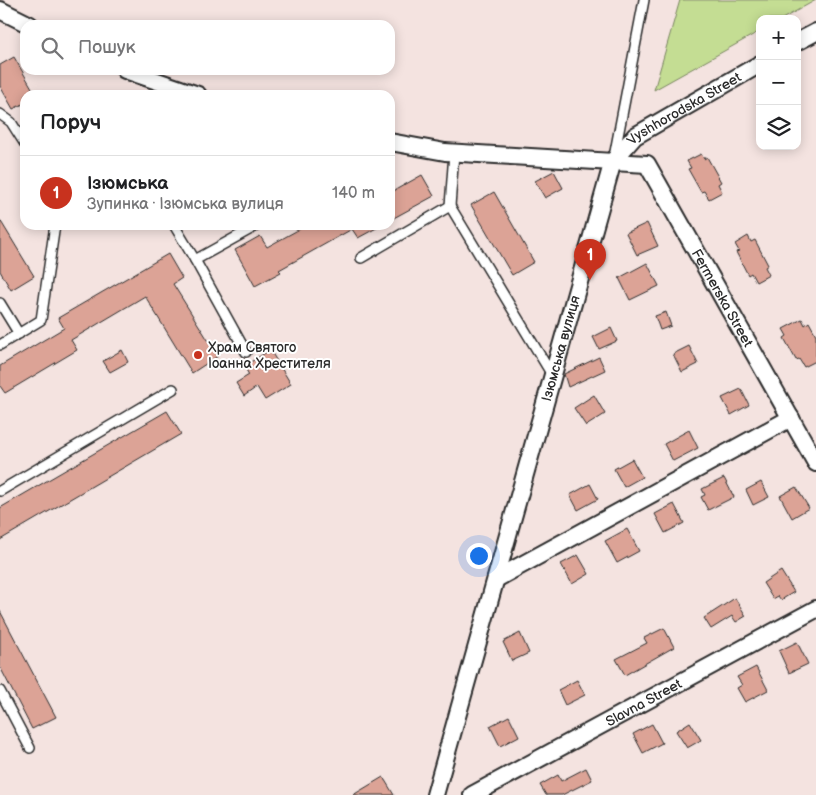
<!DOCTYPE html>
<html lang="uk">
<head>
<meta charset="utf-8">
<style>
	:root { --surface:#fff; --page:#f6f6f6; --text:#202124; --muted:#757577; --line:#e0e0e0; --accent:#c8321e }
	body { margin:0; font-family:"Balsamiq Sans",sans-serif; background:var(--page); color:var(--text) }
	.controls { position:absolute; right:15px; top:15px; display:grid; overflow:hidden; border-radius:10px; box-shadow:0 2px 12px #0003 }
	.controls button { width:45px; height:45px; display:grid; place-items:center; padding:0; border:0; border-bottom:1px solid var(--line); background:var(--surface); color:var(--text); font:25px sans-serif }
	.you { position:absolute; left:478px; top:555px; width:18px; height:18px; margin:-12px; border:4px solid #fff; border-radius:50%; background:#1a73e8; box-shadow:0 0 0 8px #1a73e833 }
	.badge { display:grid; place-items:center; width:32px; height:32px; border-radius:50%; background:var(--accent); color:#fff; font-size:16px; font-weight:700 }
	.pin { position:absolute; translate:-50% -41px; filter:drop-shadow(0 1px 2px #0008) }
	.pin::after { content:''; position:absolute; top:26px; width:18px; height:15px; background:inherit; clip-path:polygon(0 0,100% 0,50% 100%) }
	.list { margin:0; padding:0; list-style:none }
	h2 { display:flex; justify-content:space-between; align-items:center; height:65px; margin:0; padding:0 20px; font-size:21px }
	h2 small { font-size:16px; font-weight:400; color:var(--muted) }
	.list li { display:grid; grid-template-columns:32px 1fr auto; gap:15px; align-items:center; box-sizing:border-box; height:75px; padding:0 20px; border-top:1px solid var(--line) }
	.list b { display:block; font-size:19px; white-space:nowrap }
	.list p { margin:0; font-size:16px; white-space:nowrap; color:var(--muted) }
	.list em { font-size:16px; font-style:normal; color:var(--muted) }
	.icon { flex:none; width:28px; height:28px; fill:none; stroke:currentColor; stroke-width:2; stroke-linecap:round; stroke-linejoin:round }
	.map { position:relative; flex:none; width:816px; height:795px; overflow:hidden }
	.search { position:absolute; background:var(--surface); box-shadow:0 2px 12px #0003; left:20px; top:20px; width:375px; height:55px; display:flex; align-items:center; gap:12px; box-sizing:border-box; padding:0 18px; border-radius:15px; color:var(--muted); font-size:19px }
	.panel { position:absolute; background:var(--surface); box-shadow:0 2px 12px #0003; left:20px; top:90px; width:375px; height:140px; border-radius:15px }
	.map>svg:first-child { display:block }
</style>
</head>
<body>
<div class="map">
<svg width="816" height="795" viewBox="0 0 816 795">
	<rect width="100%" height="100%" fill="#f4e3e0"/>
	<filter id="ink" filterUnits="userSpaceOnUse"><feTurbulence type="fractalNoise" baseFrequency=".02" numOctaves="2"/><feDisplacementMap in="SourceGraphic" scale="10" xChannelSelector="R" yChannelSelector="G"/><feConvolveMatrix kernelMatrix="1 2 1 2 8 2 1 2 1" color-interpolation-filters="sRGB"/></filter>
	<g filter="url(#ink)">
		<path fill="#c4dd93" stroke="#78845f" d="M680 0H816L782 19H760V31L654 90Z"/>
		<g fill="#dca396" stroke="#2b2b2b">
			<path d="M14 57 36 95H25V103L13 109 0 86V65Z"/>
			<path d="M701 154 704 159 707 157 721 182 718 184 722 192 709 199 704 191 701 192 688 169 691 168 687 161Z"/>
			<path d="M554 171 563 188 545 198 535 181Z"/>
			<path d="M422 175 434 196 390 220V193Z"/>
			<path d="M494 192 534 262 512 275 471 205Z"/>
			<path d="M0 220 34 276 11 290 0 271Z"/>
			<path d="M647 223 658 246 637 255 626 233Z"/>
			<path d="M307 225H382L358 238 352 229 279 270 281 272 255 286 235 250 260 236 267 247Z"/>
			<path d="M748 236 751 242 755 240 768 265 765 267 769 275 756 282 751 273 748 275 736 252 739 251 735 244Z"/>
			<path d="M168 254 182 278 173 284 218 356 192 373 145 296 71 340 77 350 5 393 0 386V366L64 328 58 318Z"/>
			<path d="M647 263 659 286 630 300 619 278Z"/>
			<path d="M666 312 671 326 660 330 655 316Z"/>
			<path d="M802 319 805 325 809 322 816 335V361L804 367 799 359 796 360 784 338 787 336 783 329Z"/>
			<path d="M611 328 617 341 599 349 593 337Z"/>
			<path d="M689 346 698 364 682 372 673 354Z"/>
			<path d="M122 350 128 362 110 372 103 361Z"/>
			<path d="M270 350 291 384 265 400 257 387 244 396 236 383 249 375 244 366Z"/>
			<path d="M599 357 605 370 568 387 564 374Z"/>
			<path d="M741 389 749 405 731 415 722 398Z"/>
			<path d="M594 395 605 414 586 426 574 408Z"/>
			<path d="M167 411 181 434 0 540V508Z"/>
			<path d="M689 430 698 448 673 461 664 444Z"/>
			<path d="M632 459 642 477 624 487 614 469Z"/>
			<path d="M724 478 734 497 708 510 701 497 705 495 702 489Z"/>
			<path d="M761 482 769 497 753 505 746 490Z"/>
			<path d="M590 484 598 499 578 510 570 495Z"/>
			<path d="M796 487 809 508 792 518 780 496Z"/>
			<path d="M674 504 684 523 665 533 655 514Z"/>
			<path d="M627 529 639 551 617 563 605 541Z"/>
			<path d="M578 555 589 574 572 584 561 564Z"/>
			<path d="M781 571 794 592 781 600 778 596 773 599 763 583Z"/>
			<path d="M735 598 746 616 736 622 732 616 711 629 704 618Z"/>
			<path d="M0 611 56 717 32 729 0 667Z"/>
			<path d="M664 628 674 647 625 675 616 659 647 643 644 638Z"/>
			<path d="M520 633 529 653 512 661 503 642Z"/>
			<path d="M797 642 808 664 789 673 779 651Z"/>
			<path d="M756 667 768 690 745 702 737 688 742 685 737 677Z"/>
			<path d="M577 680 585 695 565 705 558 690Z"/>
			<path d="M509 716 519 736 500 746 490 726Z"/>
			<path d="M690 722 701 740 687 748 676 731Z"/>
			<path d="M652 724 662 743 643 753 633 734Z"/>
			<path d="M586 768 592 780 562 795H546L540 785 558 775 561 781Z"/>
			<path d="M383 777 394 795H353Z"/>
		</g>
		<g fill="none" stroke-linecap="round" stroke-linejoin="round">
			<g stroke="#2b2b2b" stroke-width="12">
				<g id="service">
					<path d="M0 114 11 122 25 144"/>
					<path d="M614 157 644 0"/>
					<path d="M450 206 454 153"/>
					<path d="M174 225 195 260 258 225"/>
					<path d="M361 258 450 206 552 375"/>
					<path d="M195 260 246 352"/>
					<path d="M0 303 19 334"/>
					<path d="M0 345 41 320 55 225"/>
					<path d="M0 491 173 389"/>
					<path d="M0 691 30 748"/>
				</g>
			</g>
			<g stroke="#2b2b2b" stroke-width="20">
				<g id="minor">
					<path d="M0 10 30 25"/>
					<path d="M797 42 816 32"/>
					<path d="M125 70 198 95"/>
					<path id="s1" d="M390 142 445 152 647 164 816 463"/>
					<path d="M496 579 791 418"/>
					<path id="s2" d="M435 795 613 161 635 136 760 64"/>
					<path id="s3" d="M472 795 816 609"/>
				</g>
			</g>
			<use href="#service" stroke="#fff" stroke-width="9"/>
			<use href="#minor" stroke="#fff" stroke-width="16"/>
		</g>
	</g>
	<circle fill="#c8321e" stroke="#fff" stroke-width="2" cx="198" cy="355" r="5"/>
	<g text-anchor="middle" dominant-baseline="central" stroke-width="4" stroke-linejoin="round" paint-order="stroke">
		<g font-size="14" fill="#2b2b2b" stroke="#fff">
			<text stroke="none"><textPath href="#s2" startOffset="748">Vyshhorodska Street</textPath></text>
			<text stroke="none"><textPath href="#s1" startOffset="412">Fermerska Street</textPath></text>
			<text stroke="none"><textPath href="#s2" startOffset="464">Ізюмська вулиця</textPath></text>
			<text stroke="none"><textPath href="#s3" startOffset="195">Slavna Street</textPath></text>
		</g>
		<g font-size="14" fill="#2b2b2b" stroke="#fff" text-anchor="start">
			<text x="208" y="347">Храм Святого<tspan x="208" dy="16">Іоанна Хрестителя</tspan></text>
		</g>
	</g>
</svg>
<div class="controls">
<button>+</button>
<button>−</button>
<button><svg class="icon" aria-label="layers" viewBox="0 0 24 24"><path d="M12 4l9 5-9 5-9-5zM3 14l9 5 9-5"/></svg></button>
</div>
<div class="you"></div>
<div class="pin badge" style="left:590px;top:280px">1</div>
<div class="search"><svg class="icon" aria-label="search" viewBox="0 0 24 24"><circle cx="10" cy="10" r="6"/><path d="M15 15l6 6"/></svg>Пошук</div>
<section class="panel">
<h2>Поруч<small></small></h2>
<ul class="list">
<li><span class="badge">1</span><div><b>Ізюмська</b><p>Зупинка · Ізюмська вулиця</p></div><em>140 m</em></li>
</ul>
</section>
</div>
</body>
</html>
